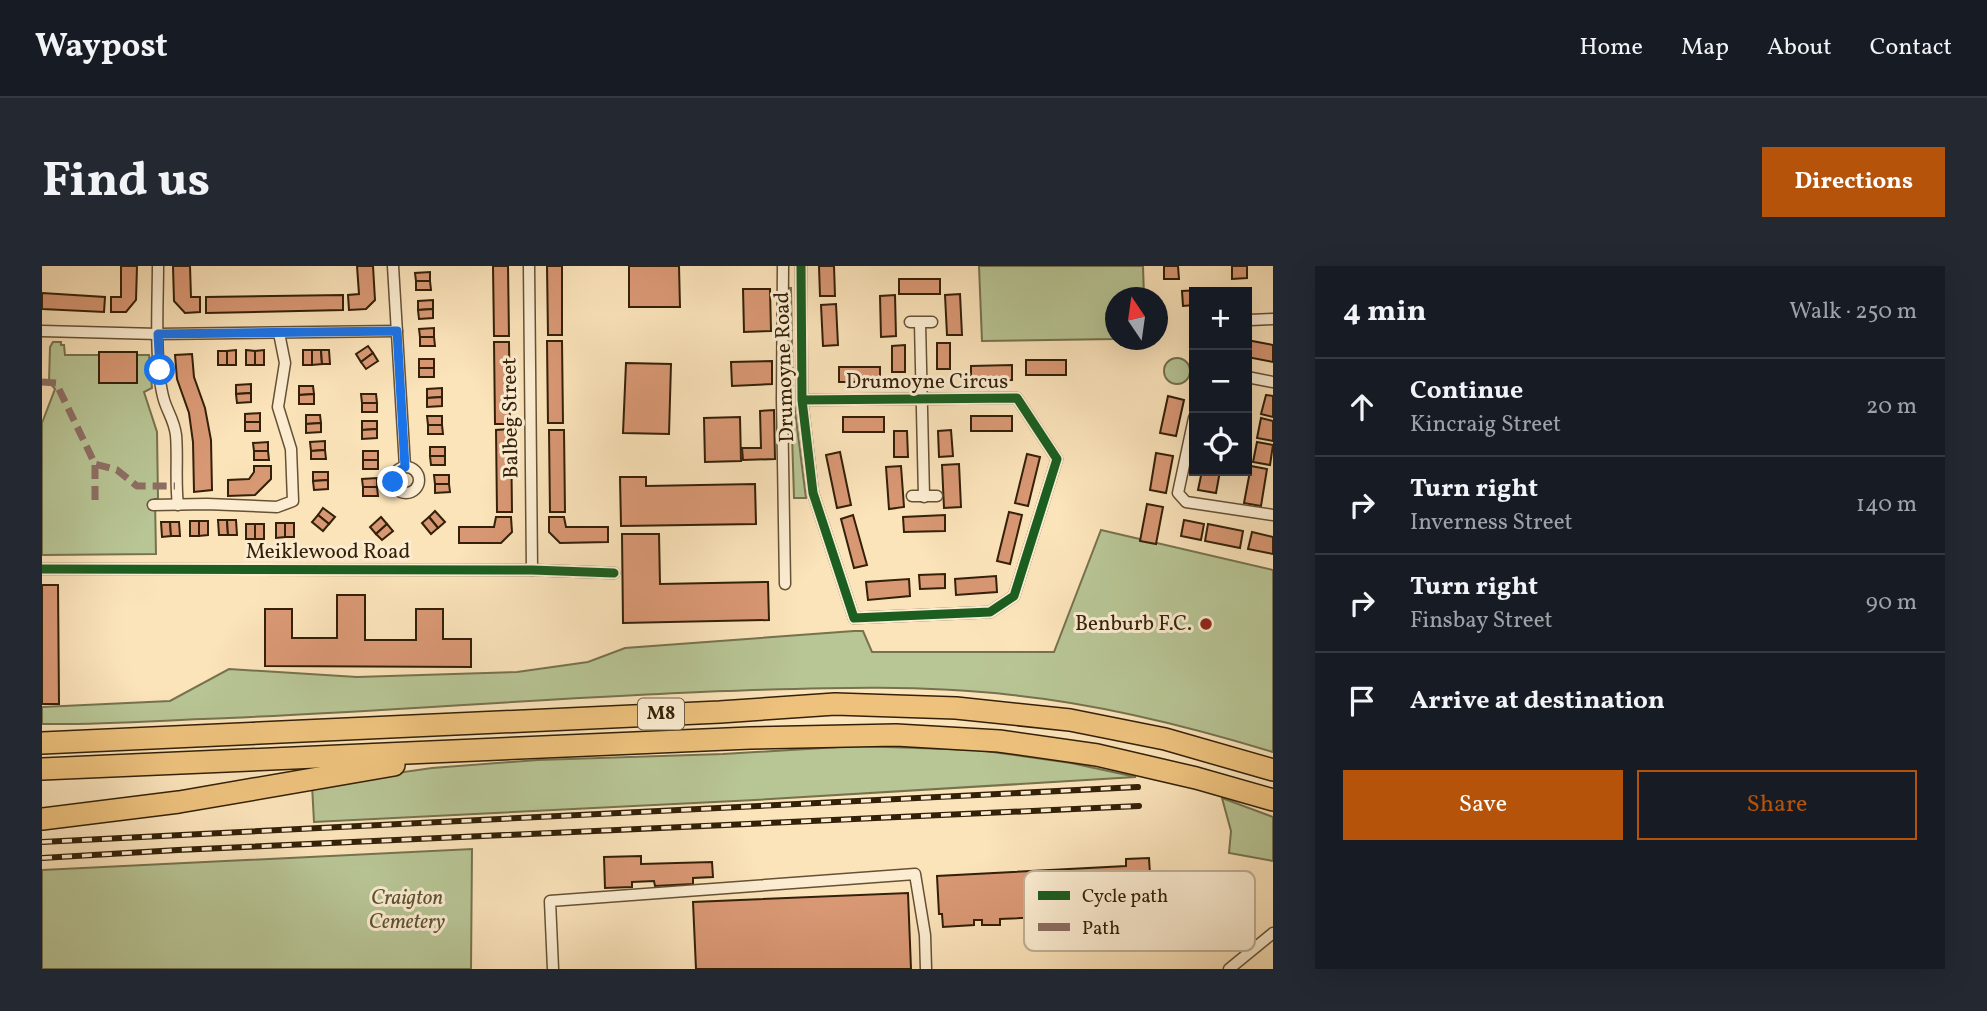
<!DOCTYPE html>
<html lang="en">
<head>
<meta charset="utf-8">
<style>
	:root { --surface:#171b24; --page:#242831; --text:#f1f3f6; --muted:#9ea1a6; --line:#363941; --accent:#b45309 }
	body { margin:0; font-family:Vollkorn,serif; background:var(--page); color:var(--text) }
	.controls { position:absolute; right:21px; top:21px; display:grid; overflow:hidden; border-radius:0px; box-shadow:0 7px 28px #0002 }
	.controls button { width:63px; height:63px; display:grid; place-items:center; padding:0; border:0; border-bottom:2px solid var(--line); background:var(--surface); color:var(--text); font:35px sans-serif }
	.compass { position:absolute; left:1063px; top:21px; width:63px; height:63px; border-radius:50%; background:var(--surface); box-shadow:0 7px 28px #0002; rotate:347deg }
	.stop { position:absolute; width:21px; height:21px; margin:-16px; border:5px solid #1a73e8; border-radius:50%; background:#fff }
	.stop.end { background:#1a73e8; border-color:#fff; box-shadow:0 2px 7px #0008 }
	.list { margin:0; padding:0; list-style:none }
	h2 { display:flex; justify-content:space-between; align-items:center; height:91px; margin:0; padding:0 28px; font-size:30px }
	h2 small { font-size:23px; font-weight:400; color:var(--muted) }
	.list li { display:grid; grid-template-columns:46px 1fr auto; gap:21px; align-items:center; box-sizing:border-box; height:98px; padding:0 28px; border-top:2px solid var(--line) }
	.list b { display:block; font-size:26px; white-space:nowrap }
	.list p { margin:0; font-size:23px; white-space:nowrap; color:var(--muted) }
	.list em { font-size:23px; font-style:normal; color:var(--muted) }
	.actions { display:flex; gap:14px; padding:21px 28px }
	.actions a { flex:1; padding:16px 0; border:2px solid var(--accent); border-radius:0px; text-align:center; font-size:24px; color:var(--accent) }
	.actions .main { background:var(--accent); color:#fff }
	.icon { flex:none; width:38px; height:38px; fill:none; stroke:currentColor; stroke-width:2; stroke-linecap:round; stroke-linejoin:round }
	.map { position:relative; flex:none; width:1231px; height:703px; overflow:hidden; border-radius:0px }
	header { display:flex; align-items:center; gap:42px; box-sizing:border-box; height:98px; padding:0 35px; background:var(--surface); border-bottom:2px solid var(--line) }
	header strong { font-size:33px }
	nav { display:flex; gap:38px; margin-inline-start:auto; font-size:24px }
	.intro { display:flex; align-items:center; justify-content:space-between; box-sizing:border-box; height:168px; padding:0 42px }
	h1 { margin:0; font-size:49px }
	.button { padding:18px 32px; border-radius:0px; background:var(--accent); color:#fff; font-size:24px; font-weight:700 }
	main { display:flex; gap:42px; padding:0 42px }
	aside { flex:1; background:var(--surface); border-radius:0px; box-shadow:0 7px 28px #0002 }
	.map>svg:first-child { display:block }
</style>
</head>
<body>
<header>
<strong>Waypost</strong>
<nav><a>Home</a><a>Map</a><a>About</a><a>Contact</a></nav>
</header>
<div class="intro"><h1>Find us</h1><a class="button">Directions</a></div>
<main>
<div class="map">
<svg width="1231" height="703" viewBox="0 0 1231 703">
	<rect width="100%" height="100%" fill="#fbe3ba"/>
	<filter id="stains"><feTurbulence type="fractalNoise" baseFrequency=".00286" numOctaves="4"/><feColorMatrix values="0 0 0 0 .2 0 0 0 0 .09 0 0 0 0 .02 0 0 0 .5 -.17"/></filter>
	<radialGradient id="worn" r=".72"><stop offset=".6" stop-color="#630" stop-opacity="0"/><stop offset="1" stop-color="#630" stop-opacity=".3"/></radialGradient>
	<g fill="#b8c595" stroke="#76724e" stroke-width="2">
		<path d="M937 0H1101L1102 31 1073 32V73L940 75Z"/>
		<path d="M746 22H749L751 130H747Z"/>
		<path d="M11 76H19V79H22L23 89H107L110 122 102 126 115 166 116 233H113L114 288 0 289V157L13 123 7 116 8 81Z"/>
		<circle cx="1135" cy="105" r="13"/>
		<path d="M749 137H752L764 232H752Z"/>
		<path d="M1059 264 1231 304V486C1146 460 1059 438 970 429 876 418 778 422 684 425 518 431 352 445 187 452 124 454 62 459 0 458V441L128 435 187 403 315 411 475 406 546 396 583 382 812 365H821L830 386H1012Z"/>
		<path d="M814 480 936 484 1029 497 1094 511 713 534 272 556 270 519 390 502 496 494 681 488Z"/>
		<path d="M1180 532 1231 551V595L1187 587 1189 565Z"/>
		<path d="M430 583 429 703H0V604Z"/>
	</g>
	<g fill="#d99874" stroke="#332008" stroke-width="2">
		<path d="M79 0H95L94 34 84 46H69V31H79Z"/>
		<path d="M131 0H148L149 31H158V46L143 47 132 35Z"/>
		<path d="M315 0H331L333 34 324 43 307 44 306 29 317 28Z"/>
		<path d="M451 0H466L467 70H452Z"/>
		<path d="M505 0H520V69H506Z"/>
		<path d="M587 0H637L638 41H587Z"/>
		<path d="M777 0H792L793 30H778Z"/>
		<path d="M1122 0H1136L1137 13H1122Z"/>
		<path d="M1190 0H1205V12L1190 13Z"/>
		<path d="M388 6V15H374L373 7Z"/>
		<rect x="857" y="13" width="41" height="15"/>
		<path d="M374 15H388L389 24H374Z"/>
		<path d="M701 23H728L729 65 702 66Z"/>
		<path d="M1159 24V26H1152V39L1141 40 1140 25Z"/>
		<path d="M0 27 63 31 62 46 0 43Z"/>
		<path d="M918 28 920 69H905L903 29Z"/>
		<path d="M301 29V44L164 47V31Z"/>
		<path d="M853 29 854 70 839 71 838 30Z"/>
		<path d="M391 34V43L376 44V35Z"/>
		<path d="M794 38 796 79 781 80 779 39Z"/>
		<path d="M391 43V52L377 53 376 44Z"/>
		<path d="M392 62V71H378L377 63Z"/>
		<path d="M378 71H392L393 80H378Z"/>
		<path d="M1205 74 1231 79V96L1205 91Z"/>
		<path d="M505 75H520L521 157H506Z"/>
		<path d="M452 76H467L468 158H453Z"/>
		<rect x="895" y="77" width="13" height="26"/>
		<path d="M863 79V106H850V80Z"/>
		<path d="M326 80 331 87 319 96 314 88Z"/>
		<path d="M194 84V99H185V85Z"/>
		<path d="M204 84 213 85V99H204Z"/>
		<path d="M222 84V99H213V85Z"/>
		<rect x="261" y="84" width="9" height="15"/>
		<path d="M270 84H279L280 98 270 99Z"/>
		<path d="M279 84H287L288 98H280Z"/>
		<rect x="176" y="85" width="9" height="14"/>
		<rect x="57" y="86" width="38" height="31"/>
		<path d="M331 87 336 95 324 103 319 96Z"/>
		<path d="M150 88 152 111 163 142 169 174 170 224 152 226 151 176 147 147 135 113 133 89Z"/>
		<rect x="377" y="93" width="15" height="9"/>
		<rect x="984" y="94" width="40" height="15"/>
		<path d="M730 95V118L690 120 689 96Z"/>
		<path d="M584 97 629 98 627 168 581 167Z"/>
		<path d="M970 99V114L929 115V100Z"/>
		<rect x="797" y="101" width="41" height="15"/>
		<rect x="377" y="102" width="15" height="9"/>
		<path d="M209 118V127L194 128V119Z"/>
		<path d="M257 120H271L272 128 257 129Z"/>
		<path d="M400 122V131L385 132V123Z"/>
		<path d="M209 127V136L195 137 194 128Z"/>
		<path d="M272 128V138H257V129Z"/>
		<path d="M319 128H334L335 137H320Z"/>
		<path d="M1224 129 1231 130V151L1219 148Z"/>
		<path d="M1126 130 1142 134 1134 170 1118 167Z"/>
		<path d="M400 131V140L385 141V132Z"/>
		<rect x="320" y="137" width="15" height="9"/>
		<path d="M732 144 733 193 701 194 700 182H719L718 145Z"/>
		<path d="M218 147V156H203V148Z"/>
		<path d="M264 149H278L279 157 264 158Z"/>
		<path d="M385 150H400V159H386Z"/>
		<rect x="929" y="150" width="41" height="15"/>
		<path d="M698 151 699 195 663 196 662 152Z"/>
		<rect x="801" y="151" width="41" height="15"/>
		<path d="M1219 152 1231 155V175L1215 172Z"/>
		<path d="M320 155H335V163L320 164Z"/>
		<rect x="203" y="156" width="15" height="9"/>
		<path d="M279 157V166L264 167V158Z"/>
		<path d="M386 159H400L401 168H386Z"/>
		<path d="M335 163V172L320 173V164Z"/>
		<path d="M469 163 470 246H455L454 164Z"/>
		<path d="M507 164H522L523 246H508Z"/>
		<path d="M909 164 911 190 897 191 896 165Z"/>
		<path d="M852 165H865L866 191H852Z"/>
		<path d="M283 175V184L269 185 268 176Z"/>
		<path d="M226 176V185H212L211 177Z"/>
		<path d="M1215 176 1231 179 1228 199 1211 196Z"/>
		<rect x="388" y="181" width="15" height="9"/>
		<path d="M283 184 284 193H269V185Z"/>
		<path d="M212 185H226L227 194H212Z"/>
		<rect x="321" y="185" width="15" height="9"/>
		<path d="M798 186 809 239 795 242 784 189Z"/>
		<path d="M1114 187 1131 190 1124 227 1108 224Z"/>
		<path d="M985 188 998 191 986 240 973 237Z"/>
		<path d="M388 190H403V199H389Z"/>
		<rect x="321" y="194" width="15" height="9"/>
		<path d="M917 198 919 241 902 242 900 199Z"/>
		<path d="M212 200H229V213L213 229 186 230V214L207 213 212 206Z"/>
		<path d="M859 200 862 241 847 243 844 201Z"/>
		<path d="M1209 200 1225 203 1219 240 1202 237Z"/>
		<path d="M1160 205H1178L1174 227 1156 224Z"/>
		<path d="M271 206H286V214L271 215Z"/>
		<path d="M392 209H407V218H393Z"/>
		<path d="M578 211H604V220L713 218 714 258 579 260Z"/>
		<path d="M335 212V221H321L320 213Z"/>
		<path d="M286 214V223L272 224 271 215Z"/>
		<path d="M393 218H407L408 226 393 227Z"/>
		<path d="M321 221H335L336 230H321Z"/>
		<path d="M1105 238 1121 241 1114 278 1098 275Z"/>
		<path d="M281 242 293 251 287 258 276 249Z"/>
		<path d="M393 245 403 256 396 262 387 251Z"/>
		<path d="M967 246 980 249 968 298 955 295Z"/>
		<path d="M276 249 287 258 281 265 270 256Z"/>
		<path d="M811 249 825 299 812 302 799 253Z"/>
		<path d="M903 249V265L862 266 861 251Z"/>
		<path d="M339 251 345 258 334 268 328 261Z"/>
		<path d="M387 251 396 262 389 268 380 257Z"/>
		<path d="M454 251H469L470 266 459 277H417V261H452Z"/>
		<path d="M507 251H522L524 261H566V276L518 277 507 266Z"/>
		<path d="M176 254H185L186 269H177Z"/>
		<path d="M185 254H194L195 269H186Z"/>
		<path d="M1142 254 1162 258 1159 274 1139 270Z"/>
		<rect x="148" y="255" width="9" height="15"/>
		<path d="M157 255H166V269L157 270Z"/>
		<path d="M119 256H128L129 270 120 271Z"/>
		<path d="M128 256H137L138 270H129Z"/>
		<path d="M234 257H243V271L234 272Z"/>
		<rect x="243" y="257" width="9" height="14"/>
		<rect x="204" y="258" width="9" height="15"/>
		<rect x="213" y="258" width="9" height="15"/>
		<path d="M345 258 351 265 340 274 334 268Z"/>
		<path d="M1166 258 1201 265 1198 282 1163 275Z"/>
		<path d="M1210 266 1231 271V288L1206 283Z"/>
		<path d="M580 268H617L618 318 726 316 727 354 581 357Z"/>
		<path d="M903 308V322L878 323 877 309Z"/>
		<path d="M954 310 955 326 914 329 913 313Z"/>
		<path d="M867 313 868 330 826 334 824 316Z"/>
		<path d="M0 319H16L17 438H0Z"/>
		<path d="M295 329H323V374H374V343H401V373H429V401L223 400V343H250V372H295Z"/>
		<path d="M599 590V598L670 596 671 611 651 612V618L613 620 612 615 590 616V621L563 622 562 591Z"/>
		<path d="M1107 592 1110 640 1082 641V647L958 653V659H940V654H932V659L901 661 900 648H897L895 610 1084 600V593Z"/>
		<path d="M866 627 869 703H654L651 636Z"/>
	</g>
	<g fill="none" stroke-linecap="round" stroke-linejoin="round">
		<g stroke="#655134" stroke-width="13">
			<g id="street">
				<path d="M116 0C116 37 112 100 122 134 126 147 132 154 134 169 136 192 133 216 136 239"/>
				<path d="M351 0 363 201"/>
				<path d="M487 0 490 304"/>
				<path d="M741 0 740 133 743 318"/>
				<path d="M759 0 760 134 771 227 812 352 948 346 972 330 1015 193 975 132 760 134"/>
				<path d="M1208 54 1231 53"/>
				<path d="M868 56H890"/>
				<path d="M878 57 882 231"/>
				<path d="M0 65 116 68 355 65"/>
				<path d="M1205 111 1231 116"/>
				<path d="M1152 152 1136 227 1144 236 1231 249"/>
				<circle cx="364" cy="214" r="13"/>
				<path d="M870 230H895"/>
				<path d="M111 239 165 238 235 241 251 235 249 183 236 141 243 97 237 67"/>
				<path d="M0 303 490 304 572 307"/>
				<path d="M511 703 508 635 873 608 883 669 884 703"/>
				<path d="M1187 703 1231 667"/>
			</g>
		</g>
		<g stroke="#332008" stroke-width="24">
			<g id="highway">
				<path d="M0 477 678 446 793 438 914 442 1028 454 1123 473 1231 504"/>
				<path d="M0 503 708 472 854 469 957 475 1055 489 1154 512 1231 534"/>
				<path d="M0 553 137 536 352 499"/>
			</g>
		</g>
		<use href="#street" stroke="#fcedd2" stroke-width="10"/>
		<use href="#highway" stroke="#eec27d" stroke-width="21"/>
		<g stroke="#332008" stroke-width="6">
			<g id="rail">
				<path d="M0 576 1096 521"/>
				<path d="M0 592 136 584 1097 540"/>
			</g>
		</g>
		<use href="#rail" stroke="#fcedd2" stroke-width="3.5" stroke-dasharray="10" stroke-linecap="butt"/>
		<g stroke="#8d6e63" stroke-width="7" stroke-dasharray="14 7" stroke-linecap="butt">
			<path d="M0 116 14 117 53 198 75 204 95 220H133"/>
			<path d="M53 234V198"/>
		</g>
		<g stroke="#fcedd2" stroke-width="13">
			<g id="cycleway">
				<path d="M759 0 760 134 771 227 812 352 948 346 972 330 1015 193 975 132 760 134"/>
				<path d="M0 303 490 304 572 307"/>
			</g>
		</g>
		<use href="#cycleway" stroke="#1b5e20" stroke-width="9"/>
	</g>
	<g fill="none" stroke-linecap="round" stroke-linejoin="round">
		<path stroke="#1a73e8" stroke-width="9" d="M118 104 116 68 355 65 363 201 352 208 351 216"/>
	</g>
	<circle fill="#8f2418" stroke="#fcedd2" stroke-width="2.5" cx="1164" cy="358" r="7"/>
	<g text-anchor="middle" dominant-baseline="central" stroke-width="6" stroke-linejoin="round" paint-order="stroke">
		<rect fill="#fcedd2" stroke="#6f5e45" stroke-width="2" x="596" y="432.5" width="46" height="31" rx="5"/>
		<g font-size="19" font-weight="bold" fill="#332008">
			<text x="619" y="448">M8</text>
		</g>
		<g font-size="21" fill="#332008" stroke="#fcedd2">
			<text transform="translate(743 101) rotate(-92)">Drumoyne Road</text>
			<text x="885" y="116">Drumoyne Circus</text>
			<text transform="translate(469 152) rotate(-91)">Balbeg Street</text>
			<text x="286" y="286">Meiklewood Road</text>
		</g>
		<g font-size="21" fill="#332008" stroke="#fcedd2" text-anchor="end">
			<text x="1150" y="358">Benburb F.C.</text>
		</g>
		<g font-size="21" font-style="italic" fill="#5b5232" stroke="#fcedd2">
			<text x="365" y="632">Craigton<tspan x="365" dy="24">Cemetery</tspan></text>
		</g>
	</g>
	<rect x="982" y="605" width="231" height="80" rx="10" fill="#fcedd2" stroke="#c0b095" stroke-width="2"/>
	<rect x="996" y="625" width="32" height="9" fill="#1b5e20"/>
	<rect x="996" y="657" width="32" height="8" fill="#8d6e63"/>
	<g font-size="19" fill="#332008">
		<text x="1040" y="636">Cycle path</text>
		<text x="1040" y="668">Path</text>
	</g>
	<rect width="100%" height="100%" filter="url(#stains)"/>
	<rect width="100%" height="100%" fill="url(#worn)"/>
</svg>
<div class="controls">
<button>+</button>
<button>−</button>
<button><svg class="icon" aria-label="locate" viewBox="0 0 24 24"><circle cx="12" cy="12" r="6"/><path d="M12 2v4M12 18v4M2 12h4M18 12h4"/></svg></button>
</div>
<svg class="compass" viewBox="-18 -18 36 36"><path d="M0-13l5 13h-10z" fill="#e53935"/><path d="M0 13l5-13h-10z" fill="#9ea1a6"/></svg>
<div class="stop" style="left:118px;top:104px"></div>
<div class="stop end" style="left:351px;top:216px"></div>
</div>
<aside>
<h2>4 min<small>Walk · 250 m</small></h2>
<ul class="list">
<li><svg class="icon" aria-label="ahead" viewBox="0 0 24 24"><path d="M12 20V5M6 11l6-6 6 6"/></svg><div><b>Continue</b><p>Kincraig Street</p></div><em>20 m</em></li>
<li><svg class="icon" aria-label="right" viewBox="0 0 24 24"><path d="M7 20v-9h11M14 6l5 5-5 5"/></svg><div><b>Turn right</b><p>Inverness Street</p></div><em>140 m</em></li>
<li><svg class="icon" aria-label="right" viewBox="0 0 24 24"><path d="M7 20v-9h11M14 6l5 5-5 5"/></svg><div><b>Turn right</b><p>Finsbay Street</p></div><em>90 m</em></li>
<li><svg class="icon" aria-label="arrive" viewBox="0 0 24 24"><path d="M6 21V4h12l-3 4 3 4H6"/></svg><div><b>Arrive at destination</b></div></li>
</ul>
<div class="actions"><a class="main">Save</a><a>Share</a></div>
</aside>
</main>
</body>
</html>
